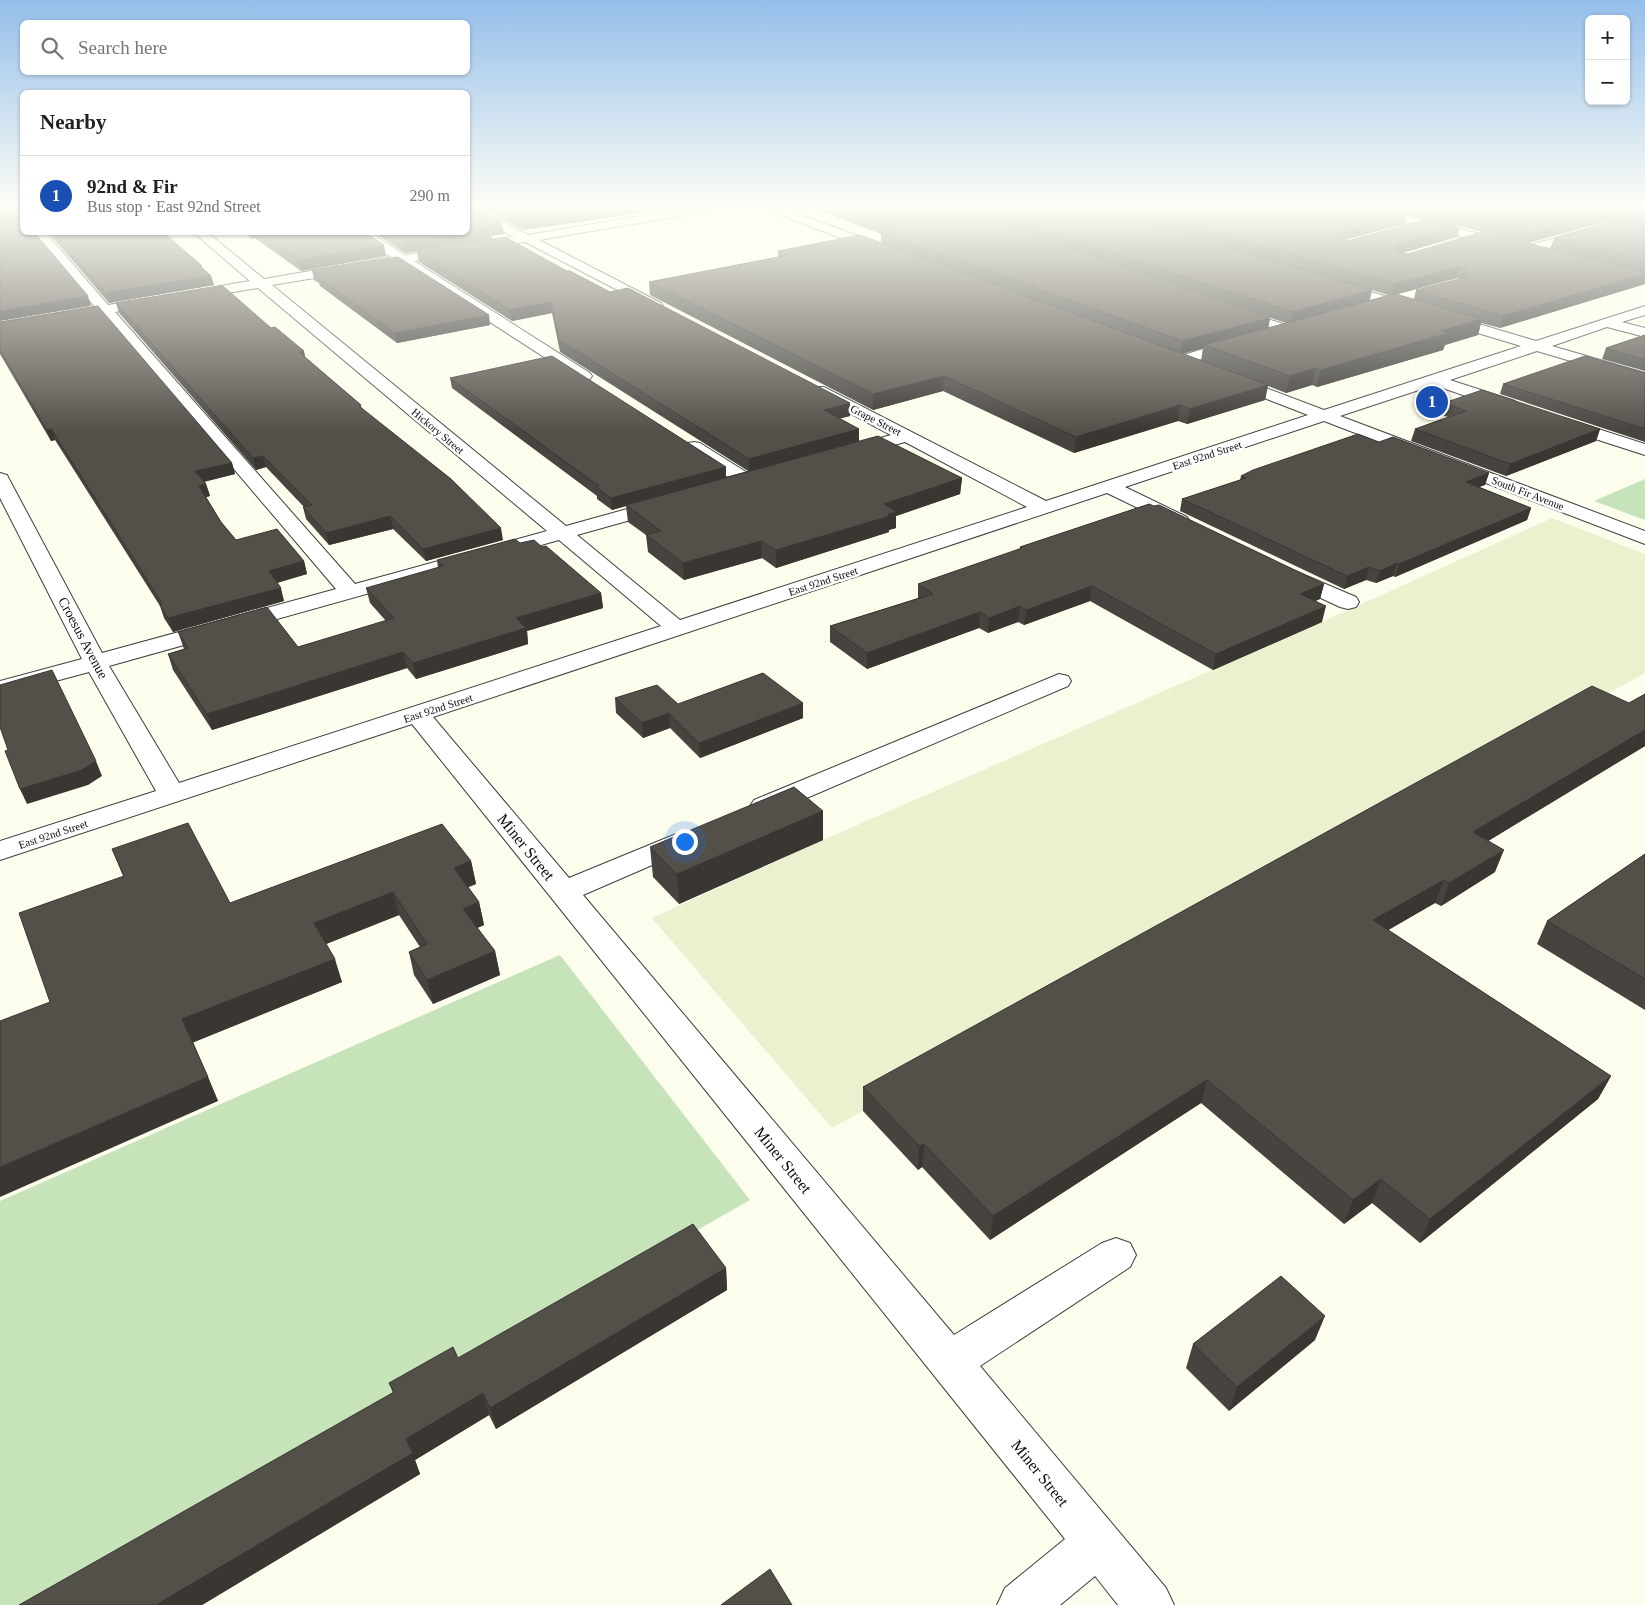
<!DOCTYPE html>
<html lang="en">
<head>
<meta charset="utf-8">
<style>
	:root { --surface:#fff; --page:#f2f2f2; --text:#202124; --muted:#757577; --line:#e0e0e0; --accent:#b45309 }
	body { margin:0; font-family:"Times New Roman",serif; background:var(--page); color:var(--text) }
	.controls { position:absolute; right:15px; top:15px; display:grid; overflow:hidden; border-radius:8px; box-shadow:0 1px 4px #0004 }
	.controls button { width:45px; height:45px; display:grid; place-items:center; padding:0; border:0; border-bottom:1px solid var(--line); background:var(--surface); color:var(--text); font:25px sans-serif }
	.you { position:absolute; left:684px; top:841px; width:18px; height:18px; margin:-12px; border:4px solid #fff; border-radius:50%; background:#1a73e8; box-shadow:0 0 0 8px #1a73e833 }
	.badge { display:grid; place-items:center; width:32px; height:32px; border-radius:50%; background:var(--accent); color:#fff; font-size:16px; font-weight:700 }
	.pin { position:absolute; translate:-50% -50%; border:2px solid #fff; box-shadow:0 1px 5px #0006 }
	.list { margin:0; padding:0; list-style:none }
	h2 { display:flex; justify-content:space-between; align-items:center; height:65px; margin:0; padding:0 20px; font-size:21px }
	h2 small { font-size:16px; font-weight:400; color:var(--muted) }
	.list li { display:grid; grid-template-columns:32px 1fr auto; gap:15px; align-items:center; box-sizing:border-box; height:80px; padding:0 20px; border-top:1px solid var(--line) }
	.list b { display:block; font-size:19px; white-space:nowrap }
	.list p { margin:0; font-size:16px; white-space:nowrap; color:var(--muted) }
	.list em { font-size:16px; font-style:normal; color:var(--muted) }
	.icon { flex:none; width:28px; height:28px; fill:none; stroke:currentColor; stroke-width:2; stroke-linecap:round; stroke-linejoin:round }
	.map { position:relative; flex:none; width:1645px; height:1605px; overflow:hidden }
	.search { position:absolute; background:var(--surface); box-shadow:0 1px 4px #0004; left:20px; top:20px; width:450px; height:55px; display:flex; align-items:center; gap:12px; box-sizing:border-box; padding:0 18px; border-radius:8px; color:var(--muted); font-size:19px }
	.panel { position:absolute; background:var(--surface); box-shadow:0 1px 4px #0004; left:20px; top:90px; width:450px; height:145px; border-radius:8px }
	.map>svg:first-child { display:block }
</style>
</head>
<body>
<div class="map">
<svg width="1645" height="1605" viewBox="0 0 1645 1605">
	<rect width="100%" height="100%" fill="#fcfdec"/>
	<path fill="#ebf0cf" d="M1552 518 1645 554V673L832 1128 652 918 823 840 1322 622Z"/>
	<g fill="#c6e3ba">
		<path d="M1645 479V520L1594 501Z"/>
		<path d="M560 955 750 1200 41 1605H0V1201Z"/>
	</g>
	<g fill="none" stroke-linecap="round" stroke-linejoin="round">
		<g stroke="#3e3e3e" stroke-width="2">
			<g id="minor">
				<path d="M10 207H22V217L18 216Z"/>
				<path d="M468 207H475L528 235 693 207H720L714 210 539 240 661 303 663 306 661 309 656 310 525 242 414 261 590 373 592 376 590 379H578L400 264 272 285 566 526 663 499 670 501 673 505 670 509 577 535 680 620 1027 507 905 442 854 456 848 455 845 451 848 447 891 435 812 393 810 390 812 387H824L1046 501 1308 415 1225 383 1223 380 1225 377H1237L1324 410 1521 346 1331 289 1329 286 1331 283H1341L1536 341 1645 306V315L1622 322 1645 328V337L1607 327 1552 346 1645 373V383L1537 351 1450 380 1515 401 1517 405 1515 409H1503L1434 385 1340 416 1645 531V544L1324 421 1125 487 1187 517 1190 521 1187 525 1180 527 1173 525 1107 493 433 717 569 878 676 834 686 831 696 834 700 840 696 846 583 895 954 1335 1102 1243 1116 1238 1130 1243 1136 1255 1130 1267 980 1366 1166 1588 1174 1605H1118L1095 1576 1060 1605H997L1005 1588 1065 1539 412 724 0 860V841L156 791 89 672 0 696V681L82 659 0 498V473L7 475 9 479 102 653 336 589 102 314 0 331V323L95 307 32 232H45L108 305 250 281 193 232H207L264 279 391 257 354 232H369L405 255 514 237 468 212ZM258 288 547 531 355 584 115 312ZM559 540 661 626 179 783 109 666Z"/>
				<path d="M763 207H780L888 247 890 250 888 253H880L765 209Z"/>
				<path d="M1351 207H1371L1512 242 1514 245 1508 249 1353 209Z"/>
				<path d="M1645 212V220L1528 254 1522 250 1524 247Z"/>
				<path d="M1233 308 1293 327 1295 330 1293 333 1288 334 1228 315 1226 312 1228 309Z"/>
				<path d="M1237 339 1242 341 1245 344 1242 347 1179 366 1173 364 1171 361 1173 358Z"/>
				<path d="M1564 418 1645 444V455L1558 427 1555 423 1558 419Z"/>
				<path d="M694 442 700 443 754 477 756 481 754 485 747 487 740 485 688 451 685 447 688 443Z"/>
				<path d="M1288 568 1356 597 1359 602 1356 607 1348 609 1340 607 1280 579 1277 574 1280 569Z"/>
				<path d="M1059 674 1068 676 1071 681 1068 686 774 812 764 814 754 812 750 806 754 800Z"/>
			</g>
		</g>
		<use href="#minor" fill="#fff" fill-rule="evenodd"/>
	</g>
	<g fill="#47443f" fill-rule="evenodd">
		<path d="M479 207H680L523 230Z"/>
		<path d="M810 207H934L1270 318 1268 328 1286 323 937 207H1645V211L1528 243 1454 225 1457 237 1400 254 1550 249 1554 238 1645 213V284L1500 328 1481 323 1478 335 1445 345 1443 350 1317 387 1312 385 1286 393 1268 386 1265 400 1187 424 1178 421 1074 453 943 391 873 410 650 295 649 282 778 257V251L881 243V234ZM1389 209 1427 219 1347 241H1341L1404 224ZM1457 278 1460 279 1416 290 1414 299 1397 294ZM1372 290 1388 295 1370 300ZM1203 348 1201 361 1182 354Z"/>
		<path d="M48 232H163L211 276 214 285 109 303Z"/>
		<path d="M244 232H365L386 256 301 271 255 238 252 239Z"/>
		<path d="M373 232H468L504 234 491 236 492 239 405 253Z"/>
		<path d="M417 252 567 271 850 416 839 418 859 429V441L962 478 960 494 896 516V528L889 530V532L776 568 762 558 684 580 648 552 646 535 628 522 626 506 612 510 597 499V496L452 388 450 378 726 467V477L748 471 560 352 552 313 512 321 419 262Z"/>
		<path d="M312 270 490 325 397 343 320 286 319 283 314 280Z"/>
		<path d="M116 303 305 357 361 405V407L503 540 426 561 393 529 329 545 306 519 303 507H304L266 467 256 470 119 313Z"/>
		<path d="M0 322 232 463 235 474 204 482 206 484 210 496 206 497 221 522 236 540 304 561 307 574 277 583 284 601 173 632 164 618 160 606 55 440 51 441 0 354Z"/>
		<path d="M1645 335V371L1602 359 1606 348Z"/>
		<path d="M1645 373V442L1500 394 1503 384Z"/>
		<path d="M1444 403 1600 429 1596 441 1506 476 1411 441 1415 429 1448 417 1441 415Z"/>
		<path d="M1379 442 1489 473 1485 485 1479 487 1531 508 1527 520 1395 577 1393 576 1376 583 1366 580 1344 589 1180 511 1182 499 1240 480 1241 476Z"/>
		<path d="M520 543 542 547 601 593 603 608 527 631 528 644 416 679 407 668 212 730 173 670 168 654 184 649 178 632 298 647 386 621 370 603 366 588 438 568 437 560Z"/>
		<path d="M1020 547 1324 584 1320 599 1315 601 1322 622 1213 670 1090 601 1024 625 1018 622 988 633 979 628 867 669 830 642V626L918 598V584L1020 549Z"/>
		<path d="M1645 694V746L1488 841 1495 872 1441 906 1435 903 1388 930 1611 1076 1598 1099 1420 1243 1372 1203 1344 1224 1201 1103 990 1240 922 1167 918 1170 863 1111V1087L1629 703Z"/>
		<path d="M615 698 678 704 803 718 700 758 670 728 643 738 616 713Z"/>
		<path d="M823 811V840L679 904 653 877 650 847Z"/>
		<path d="M112 849 230 903 471 861 476 884 468 887 479 902 484 925 477 928 495 951 500 975 433 1004 414 975 409 952 420 947 399 915 326 944 342 982 193 1042 218 1101 50 1002 123 876Z"/>
		<path d="M1645 854V1010L1537 944 1547 921Z"/>
		<path d="M726 1268 727 1290 496 1429 489 1415 415 1460 420 1474 202 1605 393 1393 389 1383 458 1358Z"/>
		<path d="M1315 1340 1229 1411 1186 1368 1193 1344Z"/>
	</g>
	<g fill="#3a3733">
		<path d="M611 207H680L523 230 522 220Z"/>
		<path d="M1623 207H1645V209L1644 210 1528 243 1531 232Z"/>
		<path d="M1406 214 1404 224 1336 242 1335 235 1338 232Z"/>
		<path d="M502 223 504 234 491 236 492 239 405 253 403 242 468 232 486 226Z"/>
		<path d="M1460 227 1457 237 1394 255 1395 248 1397 244Z"/>
		<path d="M251 232H254L255 238 252 239Z"/>
		<path d="M384 245 386 256 301 271 299 260Z"/>
		<path d="M1460 267 1457 278 1391 296 1394 284Z"/>
		<path d="M1645 274V284L1500 328 1503 316Z"/>
		<path d="M211 276 214 285 109 303 106 293Z"/>
		<path d="M1372 290 1369 302 1290 324 1293 312Z"/>
		<path d="M88 296 91 306 0 321V311Z"/>
		<path d="M551 302 552 313 512 321 510 310Z"/>
		<path d="M489 315 490 325 397 343 395 333Z"/>
		<path d="M1270 318 1268 330 1204 345 1203 348 1180 354 1182 341Z"/>
		<path d="M1482 319 1478 335 1445 345 1443 350 1317 387 1320 370 1441 331Z"/>
		<path d="M304 351 306 361 299 352Z"/>
		<path d="M1316 368 1312 385 1286 393 1290 376Z"/>
		<path d="M944 376 943 391 873 410V394Z"/>
		<path d="M1268 385 1265 400 1187 424 1190 409Z"/>
		<path d="M850 403V416L824 423V410Z"/>
		<path d="M1180 405 1178 421 1074 453 1076 437Z"/>
		<path d="M51 429 55 440 51 441 47 430Z"/>
		<path d="M859 429V442L749 472V459Z"/>
		<path d="M1600 429 1596 441 1506 476 1510 464Z"/>
		<path d="M263 456 266 467 256 470 253 458Z"/>
		<path d="M232 463 235 474 198 483 195 471Z"/>
		<path d="M726 467V478L626 505V506L612 510 611 498Z"/>
		<path d="M1489 473 1485 485 1463 493 1466 482Z"/>
		<path d="M962 478 960 494 896 516V528L889 530V532L776 568V550L884 504Z"/>
		<path d="M206 484 210 496 202 498 199 486Z"/>
		<path d="M1531 508 1527 520 1395 577 1399 564Z"/>
		<path d="M390 516 393 529 329 545 326 533Z"/>
		<path d="M501 528 503 540 426 561 423 549Z"/>
		<path d="M761 541 762 558 684 580 683 563Z"/>
		<path d="M304 561 307 574 272 584 269 571Z"/>
		<path d="M1397 563 1393 576 1376 583 1380 571Z"/>
		<path d="M1369 567 1366 580 1344 589 1347 576Z"/>
		<path d="M1324 584 1320 599 1296 609 1300 594Z"/>
		<path d="M1092 586 1090 601 1024 625 1026 610Z"/>
		<path d="M281 588 284 601 173 632 168 618Z"/>
		<path d="M601 593 603 608 527 631 528 644 416 679 413 663 516 618Z"/>
		<path d="M1020 606 1018 622 988 633 989 618Z"/>
		<path d="M1326 606 1322 622 1213 670 1216 654Z"/>
		<path d="M980 612 979 628 867 669V653Z"/>
		<path d="M403 652 407 668 212 730 207 714Z"/>
		<path d="M803 703V718L700 758 699 743Z"/>
		<path d="M669 713 670 728 643 738 642 723Z"/>
		<path d="M1645 730V746L1465 855 1473 832Z"/>
		<path d="M96 761 102 776 88 785 27 804 20 789Z"/>
		<path d="M823 811V840L679 904 677 874Z"/>
		<path d="M1504 850 1495 872 1441 906 1449 883Z"/>
		<path d="M471 861 476 884 459 891 454 868Z"/>
		<path d="M1444 880 1435 903 1366 943 1373 920Z"/>
		<path d="M393 892 399 915 321 946 314 923Z"/>
		<path d="M479 902 484 925 468 932 463 909Z"/>
		<path d="M495 951 500 975 433 1004 427 980Z"/>
		<path d="M335 959 342 982 192 1043 182 1019Z"/>
		<path d="M1611 1076 1598 1099 1420 1243 1430 1219Z"/>
		<path d="M208 1077 218 1101 0 1197V1167Z"/>
		<path d="M1207 1080 1201 1103 990 1240 993 1216Z"/>
		<path d="M924 1144 922 1167 918 1170 919 1146Z"/>
		<path d="M1381 1179 1372 1203 1344 1224 1353 1200Z"/>
		<path d="M726 1268 727 1290 496 1429 490 1408Z"/>
		<path d="M1325 1316 1315 1340 1229 1411 1237 1387Z"/>
		<path d="M483 1393 489 1415 415 1460 420 1474 202 1605H156L406 1439Z"/>
	</g>
	<g fill="#534f49" stroke="#3a3733">
		<path d="M0 207H12L14 209 20 210V207H22V232H34L88 296 0 311Z"/>
		<path d="M468 207H472L502 223 486 226 490 228 468 232Z"/>
		<path d="M497 207H611L522 220Z"/>
		<path d="M837 207H934L1270 318 1182 341 881 232 897 229Z"/>
		<path d="M968 207H1089L1372 290 1293 312Z"/>
		<path d="M1125 207H1380L1406 214 1338 232 1335 235 1337 240 1347 241 1428 219 1460 227 1397 244 1395 248 1397 253 1408 254 1482 232 1645 272V274L1503 316 1416 290 1466 277 1469 272 1465 268 1460 267 1394 284Z"/>
		<path d="M1424 207H1623L1531 232Z"/>
		<path d="M1645 213V260L1554 238Z"/>
		<path d="M53 232H163L202 266H200L211 276 106 293Z"/>
		<path d="M259 232H365L384 245 299 260Z"/>
		<path d="M388 232H464L403 242Z"/>
		<path d="M860 235 1268 385 1190 409 1180 405 1076 437 944 376 873 394 649 282 789 255 778 251Z"/>
		<path d="M505 237 567 271H570L610 292 628 288 850 403 824 410 859 429 749 459 559 340 551 302 510 310 417 252Z"/>
		<path d="M398 257 489 315 395 333 318 277 321 276 312 270Z"/>
		<path d="M223 286 271 328 275 327 304 351 299 352 361 405 359 406 451 479 501 528 423 549 390 516 326 533 303 507 312 505 263 456 253 458 116 303Z"/>
		<path d="M1395 294 1482 319 1441 331 1448 333 1320 370 1316 368 1290 376 1204 345Z"/>
		<path d="M98 306 232 463 195 471 206 484 199 486 221 522 236 540 277 529 304 561 269 571 281 588 168 618 160 605 162 604 158 597 51 429 47 430 0 350V322Z"/>
		<path d="M1645 335V360L1606 348Z"/>
		<path d="M552 356 726 467 611 498 596 487 599 486 450 378Z"/>
		<path d="M1585 356 1645 373V429L1503 384Z"/>
		<path d="M1482 390 1600 429 1510 464 1415 429 1466 411 1444 403Z"/>
		<path d="M1358 434 1379 442 1393 437 1489 473 1466 482 1531 508 1399 564 1397 563 1380 571 1369 567 1347 576 1182 499 1246 478 1241 476 1253 470Z"/>
		<path d="M878 436 962 478 884 504 897 512 888 514 890 516 776 550 761 541 683 563 646 535 661 531 626 505Z"/>
		<path d="M1149 504 1154 506 1159 505 1324 584 1300 594 1326 606 1216 654 1092 586 1026 610 1020 606 989 618 980 612 867 653 830 626 933 594 918 584 1022 548 1020 547Z"/>
		<path d="M515 539 520 543 534 540 542 547 546 546 601 593 516 618 526 628 413 663 403 652 207 714 168 654 188 648 178 632 267 607 298 647 394 618 366 588 443 566 437 560Z"/>
		<path d="M52 670 96 761 82 770 20 789 5 751 8 750 0 727V685Z"/>
		<path d="M763 673 803 703 699 743 669 713 642 723 615 698 657 685 678 704Z"/>
		<path d="M1592 686 1629 703 1645 694V730L1473 832 1504 850 1449 883 1444 880 1373 920 1611 1076 1430 1219 1381 1179 1353 1200 1207 1080 993 1216 924 1144 919 1146 863 1087Z"/>
		<path d="M794 787 823 811 677 874 650 847Z"/>
		<path d="M188 823 230 903 442 824 471 861 454 868 479 902 463 909 495 951 427 980 409 952 427 944 393 892 314 923 335 959 182 1019 208 1077 0 1167V1021L50 1002 19 913 124 876 112 849Z"/>
		<path d="M1645 854V979L1547 921Z"/>
		<path d="M693 1224 726 1268 490 1408 483 1393 406 1439 413 1453 156 1605H19L394 1392 389 1383 453 1347 458 1358Z"/>
		<path d="M1281 1276 1325 1316 1237 1387 1193 1344Z"/>
		<path d="M770 1569 792 1605H721Z"/>
	</g>
	<linearGradient id="sky" x2="0" y2="1"><stop stop-color="#94beea"/><stop offset="0.48" stop-color="#fefef6"/><stop offset="1" stop-color="#fefef6" stop-opacity="0"/></linearGradient>
	<rect width="1645" height="432" fill="url(#sky)"/>
	<g text-anchor="middle" dominant-baseline="central" stroke-width="5" stroke-linejoin="round" paint-order="stroke">
		<g font-size="11" fill="#0b0b0b" stroke="#fff">
			<text transform="translate(876 420) rotate(27)">Grape Street</text>
			<text transform="translate(438 431) rotate(40)">Hickory Street</text>
			<text transform="translate(1207 455) rotate(-18)">East 92nd Street</text>
			<text transform="translate(1528 493) rotate(21)">South Fir Avenue</text>
			<text transform="translate(823 581) rotate(-18)">East 92nd Street</text>
			<text transform="translate(438 708) rotate(-18)">East 92nd Street</text>
			<text transform="translate(53 834) rotate(-18)">East 92nd Street</text>
		</g>
		<g font-size="14" fill="#0b0b0b" stroke="#fff">
			<text transform="translate(83 638) rotate(62)">Croesus Avenue</text>
		</g>
		<g font-size="16" fill="#0b0b0b" stroke="#fff">
			<text transform="translate(526 847) rotate(51)">Miner Street</text>
			<text transform="translate(783 1160) rotate(51)">Miner Street</text>
			<text transform="translate(1040 1473) rotate(51)">Miner Street</text>
		</g>
	</g>
</svg>
<div class="controls">
<button>+</button>
<button>−</button>
</div>
<div class="you"></div>
<div class="pin badge" style="left:1432px;top:402px;background:#1a4fb4">1</div>
<div class="search"><svg class="icon" aria-label="search" viewBox="0 0 24 24"><circle cx="10" cy="10" r="6"/><path d="M15 15l6 6"/></svg>Search here</div>
<section class="panel">
<h2>Nearby<small></small></h2>
<ul class="list">
<li><span class="badge" style="background:#1a4fb4">1</span><div><b>92nd &amp; Fir</b><p>Bus stop · East 92nd Street</p></div><em>290 m</em></li>
</ul>
</section>
</div>
</body>
</html>
